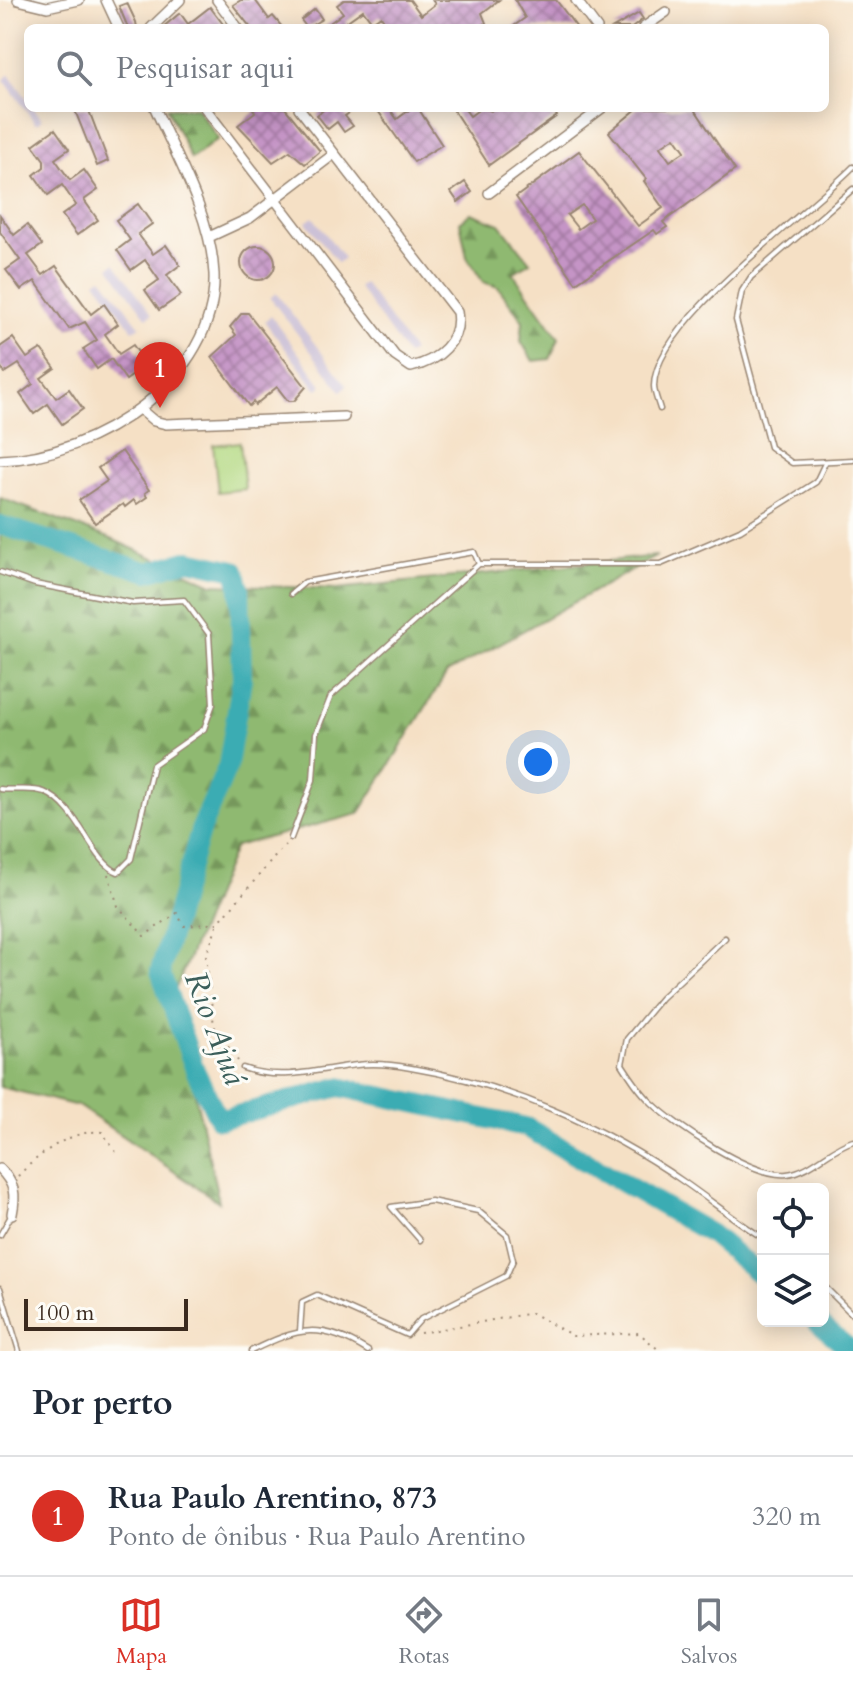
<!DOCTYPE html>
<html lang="pt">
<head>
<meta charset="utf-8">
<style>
	:root { --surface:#fff; --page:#f2f2f3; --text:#1f2937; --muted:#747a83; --line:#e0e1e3; --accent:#d93025 }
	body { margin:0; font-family:Cardo,serif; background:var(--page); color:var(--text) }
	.controls { position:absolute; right:24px; bottom:24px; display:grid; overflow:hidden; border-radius:12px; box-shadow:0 4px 20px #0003 }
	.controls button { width:72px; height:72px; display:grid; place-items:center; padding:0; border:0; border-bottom:2px solid var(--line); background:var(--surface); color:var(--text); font:40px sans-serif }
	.scale { position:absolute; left:24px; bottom:20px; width:164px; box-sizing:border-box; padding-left:8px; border:4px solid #3b2a1e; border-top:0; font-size:22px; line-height:28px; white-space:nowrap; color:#3b2a1e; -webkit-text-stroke:6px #fdfcf7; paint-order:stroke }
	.you { position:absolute; left:538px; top:762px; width:28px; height:28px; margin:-20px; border:6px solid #fff; border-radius:50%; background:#1a73e8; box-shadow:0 0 0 12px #1a73e833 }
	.badge { display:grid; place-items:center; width:52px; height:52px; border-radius:50%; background:var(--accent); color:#fff; font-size:26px; font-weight:700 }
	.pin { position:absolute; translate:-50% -66px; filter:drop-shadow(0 2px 4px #0008) }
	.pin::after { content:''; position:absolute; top:42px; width:28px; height:24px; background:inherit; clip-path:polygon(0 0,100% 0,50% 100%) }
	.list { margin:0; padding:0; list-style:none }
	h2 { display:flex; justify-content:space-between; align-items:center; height:104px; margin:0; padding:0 32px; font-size:34px }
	h2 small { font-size:26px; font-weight:400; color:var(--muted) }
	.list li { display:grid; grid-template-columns:52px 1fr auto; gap:24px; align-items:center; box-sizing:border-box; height:120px; padding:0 32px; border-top:2px solid var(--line) }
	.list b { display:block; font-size:30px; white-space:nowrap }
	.list p { margin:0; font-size:26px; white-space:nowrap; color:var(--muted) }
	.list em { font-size:26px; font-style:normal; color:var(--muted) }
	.icon { flex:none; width:44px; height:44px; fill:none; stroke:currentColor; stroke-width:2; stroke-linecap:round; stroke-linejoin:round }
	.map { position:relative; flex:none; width:853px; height:1351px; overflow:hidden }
	.search { position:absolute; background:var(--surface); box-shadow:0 4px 20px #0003; left:24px; right:24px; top:24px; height:88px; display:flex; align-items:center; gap:20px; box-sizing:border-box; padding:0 28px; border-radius:12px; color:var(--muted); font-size:30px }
	.sheet { height:224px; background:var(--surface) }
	nav { display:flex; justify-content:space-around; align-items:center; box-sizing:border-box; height:112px; border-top:2px solid var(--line); background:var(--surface); font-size:22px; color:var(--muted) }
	nav a { display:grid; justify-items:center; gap:4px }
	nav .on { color:var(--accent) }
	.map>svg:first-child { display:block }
</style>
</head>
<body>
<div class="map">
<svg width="853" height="1351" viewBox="0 0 853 1351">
	<defs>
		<pattern id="forest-firs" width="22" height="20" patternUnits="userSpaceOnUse" patternTransform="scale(2)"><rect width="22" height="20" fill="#8fb971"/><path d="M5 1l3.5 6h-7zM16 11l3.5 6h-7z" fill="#76975c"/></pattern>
		<pattern id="building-cross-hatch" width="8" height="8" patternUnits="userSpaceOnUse" patternTransform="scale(2)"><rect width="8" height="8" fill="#c594c6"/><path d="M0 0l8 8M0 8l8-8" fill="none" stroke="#a179a0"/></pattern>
	</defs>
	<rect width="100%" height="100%" fill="#fdfcf7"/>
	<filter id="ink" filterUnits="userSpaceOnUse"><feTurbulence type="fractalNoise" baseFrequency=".0125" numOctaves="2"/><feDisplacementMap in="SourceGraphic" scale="16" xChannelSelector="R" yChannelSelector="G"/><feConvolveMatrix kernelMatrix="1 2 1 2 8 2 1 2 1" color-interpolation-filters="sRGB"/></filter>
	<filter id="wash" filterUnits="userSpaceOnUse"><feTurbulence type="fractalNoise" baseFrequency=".006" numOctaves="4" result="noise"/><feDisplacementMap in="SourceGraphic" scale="32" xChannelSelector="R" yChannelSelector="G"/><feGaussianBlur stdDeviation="1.8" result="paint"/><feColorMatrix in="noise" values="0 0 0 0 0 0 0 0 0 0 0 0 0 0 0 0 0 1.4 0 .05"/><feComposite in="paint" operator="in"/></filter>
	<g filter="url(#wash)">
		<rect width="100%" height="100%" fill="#f5e0c5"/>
		<g fill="#cabfd6">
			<path d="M9 74 28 100V108H34L42 119 36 124 4 80Z"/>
			<path d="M313 217 344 258 338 263 306 222Z"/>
			<path d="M115 263 152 314 147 318 109 267Z"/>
			<path d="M102 277 140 326 133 330 96 281Z"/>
			<path d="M364 283 413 351 407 355 358 287Z"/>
			<path d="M276 293 347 386 341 391 270 298Z"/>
			<path d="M271 316 322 385 317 390 265 322Z"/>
		</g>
		<g fill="url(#forest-firs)" stroke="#657248" stroke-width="2">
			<path d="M167 108H197L218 139 191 159Z"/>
			<path d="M471 213 500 224 530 262 513 273 559 338 550 359 533 361 521 341 523 321 498 287 483 282 467 257 460 222Z"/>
			<path d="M0 498 109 538 212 584 337 589 657 556 447 673 359 814 235 846 173 995 219 1202 78 1106 0 1087Z"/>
		</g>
		<path fill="#b4d983" stroke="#788250" stroke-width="2" d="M240 442 245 489 218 492 213 445Z"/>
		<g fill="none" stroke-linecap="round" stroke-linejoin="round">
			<g stroke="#3aacb3" stroke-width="20">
				<path d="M0 525 148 572 189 560 235 570 240 589 242 679 228 765 200 831 160 971 195 1070 219 1120 339 1087 526 1127 711 1234 763 1277"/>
				<path d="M816 1321 852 1351"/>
			</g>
		</g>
		<g id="blocks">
			<g fill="url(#building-cross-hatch)" fill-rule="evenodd">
				<path d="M241 0H255L269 19 273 16 283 28H251L233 5Z"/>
				<path d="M344 0H410L421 15 435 4 432 0H499L482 13 486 23 478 28H389L381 16 372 22 363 10 346 22 350 28H323L343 13 337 5Z"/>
				<path d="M515 0H556L577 28H511L525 18Z"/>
				<path d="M127 3 136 22 137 28H128L119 6Z"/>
				<path d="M210 7 226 28H162L180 13 188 24Z"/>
				<path d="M315 9 322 19 307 28 301 20Z"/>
				<path d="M639 13 643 19 632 28H613Z"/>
				<path d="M74 108H88L108 161 97 166Z"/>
				<path d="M253 108H285L320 151 305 164 290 151 273 162 238 125 255 112Z"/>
				<path d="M326 108H356L345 116 353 126 344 132 337 122 328 129 317 115Z"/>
				<path d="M376 108H389L397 119 412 108H418L442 145 414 162Z"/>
				<path d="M452 108H464L470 116 481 108 491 111 495 108H551L557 116 489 165Z"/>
				<path d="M638 108H694L735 170 663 222 667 227 657 234 654 230 576 283 516 197 579 151 638 226 663 208 644 181 646 179 609 132ZM675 137 685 151 670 161 660 147ZM582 205 592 219 578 229 567 215Z"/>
				<path d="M55 129 69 149 55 159 70 180 84 170 98 190 84 200 98 220 77 235 62 215 76 205 62 185 48 195 34 175 44 167V160L33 145Z"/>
				<path d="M465 182 472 192 458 202 451 192Z"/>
				<path d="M138 204 152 224 138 234 153 254 166 245 180 265 167 275 181 295 159 310 145 290 159 280 145 260 131 270 117 250 130 240 116 220Z"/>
				<path d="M0 215 14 235 27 225 42 245 28 255 43 275 56 266 91 314 104 304 118 324 105 334 119 354 133 345 147 365 126 380 111 359 97 369 83 349 97 340 85 322 69 329 35 281 21 290 6 270 20 260 0 232Z"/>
				<circle cx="258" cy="263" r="17"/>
				<path d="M242 313H248L306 387 294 401H288L277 387 255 405 253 402 249 406 212 357 236 335 230 327Z"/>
				<path d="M13 338 27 358 41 349 55 368 41 378 56 398 69 389 83 409 62 424 48 404 34 414 20 394 33 384 19 364 5 373 0 366V347Z"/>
				<path d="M122 451 149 490 145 493 147 497 137 504 134 500 125 507 123 504 95 523 79 500 107 481 98 468Z"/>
			</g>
		</g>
	</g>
	<g filter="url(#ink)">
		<use href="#blocks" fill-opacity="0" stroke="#988572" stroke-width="2"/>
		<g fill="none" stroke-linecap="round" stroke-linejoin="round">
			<g stroke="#988572" stroke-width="7">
				<g id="lane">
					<path d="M853 189 751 277 742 291 736 320 770 447 792 463 853 460"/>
					<path d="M660 409C658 402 654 393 654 386 654 323 808 213 853 167"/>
					<path d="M0 572 35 584 133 603 184 600 209 634 213 704 204 729 153 765 131 859 118 872C92 862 79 806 44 792 32 787 13 791 0 789"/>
					<path d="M291 594 305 582 474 552 479 564"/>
					<path d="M291 838 313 780 316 734 331 696 479 564H661L740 530 816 482 825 463"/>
					<path d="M725 938 661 998 627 1039 622 1064C631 1078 640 1092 652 1103 676 1126 753 1178 787 1174 812 1171 830 1148 853 1141"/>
					<path d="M243 1068C280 1082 319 1069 357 1065 373 1063 395 1065 411 1068 507 1084 604 1126 684 1182 710 1200 736 1221 763 1238"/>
					<path d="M0 1235 11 1216"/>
					<path d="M823 1285 853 1315"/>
					<path d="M0 1288 19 1351"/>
					<path d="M300 1331 302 1302 317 1295 407 1335 421 1319 506 1276 513 1260 507 1235 478 1211 431 1201 391 1207 420 1240"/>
					<path d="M251 1351C299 1327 321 1322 368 1351"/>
				</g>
			</g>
			<g stroke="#988572" stroke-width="12">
				<g id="street">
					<path d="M18 0 47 7 79 0"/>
					<path d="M106 0 119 28"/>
					<path d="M217 0 238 28"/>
					<path d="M576 0 597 28"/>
					<path d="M151 28 180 0"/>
					<path d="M643 28 666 12"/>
					<path d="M205 108 395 356 411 367C438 361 462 341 457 312L299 108"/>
					<path d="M489 193 602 108"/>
					<path d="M209 237 250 218 334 154"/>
					<path d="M141 410 154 421 166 424 344 417"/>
					<path d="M0 460C94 458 218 378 214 274 211 216 178 160 155 108"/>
					<path d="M0 1169C15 1184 16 1194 12 1214"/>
				</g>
			</g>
			<g stroke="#988572" stroke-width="2" stroke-dasharray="2 6" stroke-linecap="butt">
				<path d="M108 874 118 906 144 936 177 913 184 926 218 923 285 845"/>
				<path d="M217 925 206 956 214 1026 238 1061"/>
				<path d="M18 1176C39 1154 71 1129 102 1132L116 1152"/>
				<path d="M420 1333 532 1313 573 1336 639 1333 660 1351"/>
			</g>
			<use href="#lane" stroke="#fff" stroke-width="4"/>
			<use href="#street" stroke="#fff" stroke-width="9"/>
		</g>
	</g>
	<g text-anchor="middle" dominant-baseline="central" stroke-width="6" stroke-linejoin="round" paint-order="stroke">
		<g font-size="32" font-style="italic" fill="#3b5e5a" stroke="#fdfcf7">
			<text transform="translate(215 1028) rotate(69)">Rio Ajuá</text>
		</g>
	</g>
</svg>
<div class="controls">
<button><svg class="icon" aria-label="locate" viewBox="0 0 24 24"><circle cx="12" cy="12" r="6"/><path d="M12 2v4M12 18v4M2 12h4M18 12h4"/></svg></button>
<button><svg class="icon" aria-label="layers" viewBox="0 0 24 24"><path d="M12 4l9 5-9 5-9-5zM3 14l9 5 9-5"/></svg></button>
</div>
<div class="scale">100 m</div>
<div class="you"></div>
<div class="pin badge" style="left:160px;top:408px">1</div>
<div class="search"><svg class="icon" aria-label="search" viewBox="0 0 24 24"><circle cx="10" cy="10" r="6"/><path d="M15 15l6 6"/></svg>Pesquisar aqui</div>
</div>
<section class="sheet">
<h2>Por perto<small></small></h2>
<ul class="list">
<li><span class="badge">1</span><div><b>Rua Paulo Arentino, 873</b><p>Ponto de ônibus · Rua Paulo Arentino</p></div><em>320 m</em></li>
</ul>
</section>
<nav>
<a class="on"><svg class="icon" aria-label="map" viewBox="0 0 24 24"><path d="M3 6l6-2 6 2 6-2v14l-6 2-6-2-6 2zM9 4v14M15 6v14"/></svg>Mapa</a>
<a><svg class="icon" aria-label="directions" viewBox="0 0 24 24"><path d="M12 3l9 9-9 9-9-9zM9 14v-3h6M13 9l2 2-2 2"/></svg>Rotas</a>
<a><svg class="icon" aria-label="saved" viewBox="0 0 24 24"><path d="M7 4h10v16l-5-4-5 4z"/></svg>Salvos</a>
</nav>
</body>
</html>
